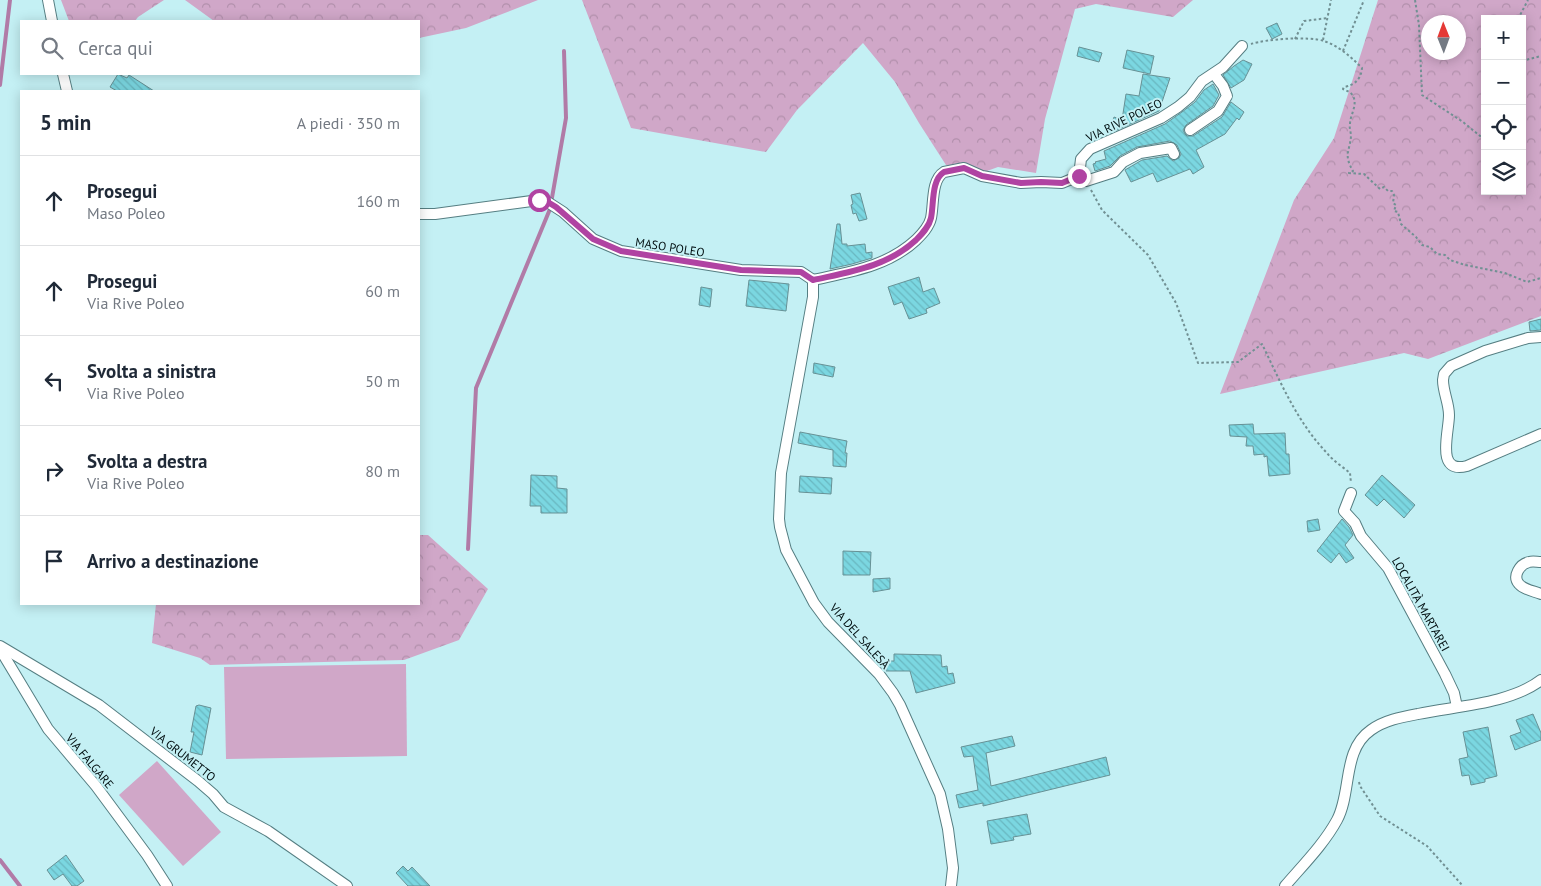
<!DOCTYPE html>
<html lang="it">
<head>
<meta charset="utf-8">
<style>
	:root { --surface:#fff; --page:#f2f2f3; --text:#1f2937; --muted:#747a83; --line:#e0e1e3 }
	body { margin:0; font-family:"PT Sans",sans-serif; background:var(--page); color:var(--text) }
	.controls { position:absolute; right:15px; top:15px; display:grid; overflow:hidden; border-radius:0px; box-shadow:0 2px 12px #0003 }
	.controls button { width:45px; height:45px; display:grid; place-items:center; padding:0; border:0; border-bottom:1px solid var(--line); background:var(--surface); color:var(--text); font:25px sans-serif }
	.compass { position:absolute; left:1421px; top:15px; width:45px; height:45px; border-radius:50%; background:var(--surface); box-shadow:0 2px 12px #0003; rotate:359deg }
	.stop { position:absolute; width:15px; height:15px; margin:-11px; border:4px solid #b043a2; border-radius:50%; background:#fff }
	.stop.end { background:#b043a2; border-color:#fff; box-shadow:0 1px 5px #0008 }
	.list { margin:0; padding:0; list-style:none }
	h2 { display:flex; justify-content:space-between; align-items:center; height:65px; margin:0; padding:0 20px; font-size:21px }
	h2 small { font-size:16px; font-weight:400; color:var(--muted) }
	.list li { display:grid; grid-template-columns:32px 1fr auto; gap:15px; align-items:center; box-sizing:border-box; height:90px; padding:0 20px; border-top:1px solid var(--line) }
	.list b { display:block; font-size:19px; white-space:nowrap }
	.list p { margin:0; font-size:16px; white-space:nowrap; color:var(--muted) }
	.list em { font-size:16px; font-style:normal; color:var(--muted) }
	.icon { flex:none; width:28px; height:28px; fill:none; stroke:currentColor; stroke-width:2; stroke-linecap:round; stroke-linejoin:round }
	.map { position:relative; flex:none; width:1541px; height:886px; overflow:hidden }
	.search { position:absolute; background:var(--surface); box-shadow:0 2px 12px #0003; left:20px; top:20px; width:400px; height:55px; display:flex; align-items:center; gap:12px; box-sizing:border-box; padding:0 18px; border-radius:0px; color:var(--muted); font-size:19px }
	.panel { position:absolute; background:var(--surface); box-shadow:0 2px 12px #0003; left:20px; top:90px; width:400px; height:515px; border-radius:0px }
	.map>svg:first-child { display:block }
</style>
</head>
<body>
<div class="map">
<svg width="1541" height="886" viewBox="0 0 1541 886">
	<defs>
		<pattern id="forest-crowns" width="20" height="18" patternUnits="userSpaceOnUse" patternTransform="scale(1.25)"><rect width="20" height="18" fill="#d0a7c8"/><path d="M2 6a3 3 0 1 1 6 0M12 15a3 3 0 1 1 6 0" fill="none" stroke="#b18fab"/></pattern>
		<pattern id="building-back-hatch" width="6" height="6" patternUnits="userSpaceOnUse" patternTransform="scale(1.25)"><rect width="6" height="6" fill="#7bd7e1"/><path d="M-1 5l2 2M0 0l6 6M5-1l2 2" fill="none" stroke="#69b7c0"/></pattern>
	</defs>
	<rect width="100%" height="100%" fill="#c4f0f4"/>
	<g fill="url(#forest-crowns)" fill-rule="evenodd">
		<path d="M61 0H164L138 17 135 21H69Z"/>
		<path d="M185 0H538L466 28 419 38V21H214Z"/>
		<path d="M582 0H1193L1173 17 1096 4 1075 9 1045 119 1036 173 998 167 976 175 946 165 919 123 895 82 863 43 797 110 766 152 631 128Z"/>
		<path d="M1378 0H1541V316L1428 359 1404 353 1220 394 1294 200 1334 138ZM1485 19H1522V191H1485ZM1428 22H1458V52H1428Z"/>
		<path d="M419 535H428L488 589 459 640 404 660 210 665 200 658 152 643 156 604H419Z"/>
	</g>
	<g fill="#d0a7c8">
		<path d="M406 664 407 756 226 759 224 667Z"/>
		<path d="M157 761 221 832 183 866 119 795Z"/>
	</g>
	<g fill="none" stroke-linecap="round" stroke-linejoin="round">
		<g stroke="#b17ba7" stroke-width="4">
			<path d="M0 85 10 0"/>
			<path d="M468 549 476 388 550 209 566 118 564 51"/>
			<path d="M0 860 20 886"/>
		</g>
	</g>
	<g fill="url(#building-back-hatch)" stroke="#679195">
		<path d="M1277 23 1282 34 1272 39 1266 28Z"/>
		<path d="M1079 47 1102 53 1099 62 1077 56Z"/>
		<path d="M1127 50 1154 56 1150 74 1123 68Z"/>
		<path d="M1243 60 1252 64 1244 80 1231 88 1223 75 1234 66Z"/>
		<path d="M118 74 127 78 129 75 154 91H117L110 87Z"/>
		<path d="M1143 74 1170 78 1159 111 1108 134 1114 117 1122 120 1126 94 1139 96Z"/>
		<path d="M1213 84 1219 95 1213 106 1186 125 1183 130 1185 134 1187 136H1193L1222 117 1231 102 1244 112 1239 120 1237 118 1225 134 1196 150 1204 167 1193 174 1190 169 1157 182 1153 173 1131 182 1125 170 1142 160 1167 156 1173 161 1179 158 1181 154 1177 145 1170 141 1137 147 1120 156 1110 166 1095 171 1093 164 1096 163 1095 162 1106 159 1104 151 1165 124 1182 112 1195 102 1204 90Z"/>
		<path d="M860 193 867 219 859 221 856 213 853 214 851 205 853 204 851 195Z"/>
		<path d="M837 224H840L842 244H847V246L865 244 866 253 872 252V258L852 264 830 269Z"/>
		<path d="M919 277 923 292 934 288 940 303 926 309 927 313 909 319 902 302 894 305 888 287Z"/>
		<path d="M749 280 789 284 786 311 746 306Z"/>
		<path d="M701 287 712 289 710 307 699 305Z"/>
		<path d="M1541 319V330L1530 331 1529 322Z"/>
		<path d="M814 363 835 367 833 377 813 373Z"/>
		<path d="M1253 424 1254 434 1285 433 1286 454H1289L1290 474 1269 476 1267 456 1264 457V454L1254 455 1253 446H1246L1247 437 1230 436 1229 425Z"/>
		<path d="M800 432 847 441 845 453H847L846 467 833 466V450L798 443Z"/>
		<path d="M531 475 557 476V488L567 489V513H541V506H530Z"/>
		<path d="M1382 475 1415 505 1404 518 1384 499 1377 506 1365 495Z"/>
		<path d="M800 476 832 478 831 494 799 492Z"/>
		<path d="M1318 519 1320 530 1308 532 1307 521Z"/>
		<path d="M1342 519 1349 527 1353 535 1345 545 1354 558 1346 563 1339 553 1331 563 1317 551Z"/>
		<path d="M843 551 871 552 870 575H843Z"/>
		<path d="M890 578V589L873 592V579Z"/>
		<path d="M894 654 941 655 942 667 947 666 948 674 953 673 955 683 916 693 910 671H886L885 661H894Z"/>
		<path d="M199 705 211 708 202 755 190 752 194 732H191L196 706Z"/>
		<path d="M1533 714 1541 733V740L1515 750 1510 736 1521 732 1516 720Z"/>
		<path d="M1488 727 1497 776 1485 779V782L1471 785 1469 775 1462 776 1459 759 1468 757 1463 732Z"/>
		<path d="M1012 736 1015 746 986 753 991 786 1106 757 1110 775 983 806V803L959 808 956 795 978 790 973 756 964 757 961 747Z"/>
		<path d="M1027 814 1031 834 1013 837 1014 840 991 844 987 821Z"/>
		<path d="M66 855 84 881 77 886H72L63 874 54 880 47 870Z"/>
		<path d="M403 866 408 871 412 867 430 886H408L396 873Z"/>
	</g>
	<g fill="none" stroke-linecap="round" stroke-linejoin="round">
		<g stroke="#557e82" stroke-width="12">
			<g id="minor">
				<path d="M48 0 52 21"/>
				<path d="M63 74 67 91"/>
				<path d="M1190 130 1218 111 1227 96 1223 86 1214 74"/>
				<path d="M1079 176 1081 159 1090 149 1161 118 1178 107 1190 97 1202 81 1223 67 1242 46"/>
				<path d="M419 214H435L539 200 546 201 563 212 593 239 621 251 741 270 801 272 813 280"/>
				<path d="M813 280V297L781 473 779 519 780 527 786 550 814 603 828 622 879 674 893 693 900 705 940 794 948 829 953 868 951 886"/>
				<path d="M813 280C849 272 887 267 916 240 922 234 929 227 931 218 934 204 931 180 944 172L964 168 982 176 1021 183 1041 182 1062 183 1079 176 1086 181 1114 172 1123 162 1140 153 1171 148 1174 154"/>
				<path d="M1541 337 1528 338 1485 351 1451 366 1444 374 1443 380C1443 392 1449 403 1449 415 1449 433 1435 474 1467 466L1541 434"/>
				<path d="M1351 493 1344 511 1355 523 1361 536 1388 568 1445 674 1454 693 1457 707"/>
				<path d="M1541 562C1537 562 1533 561 1529 562 1520 564 1512 576 1519 584 1524 590 1534 591 1541 594"/>
				<path d="M0 646 99 705 198 781 213 794 224 807 268 831 347 886"/>
				<path d="M0 649 48 729 96 786 147 855 167 886"/>
				<path d="M1285 886C1303 865 1324 844 1337 820 1352 792 1342 750 1371 730 1385 720 1402 717 1418 714 1456 706 1510 704 1541 680"/>
			</g>
		</g>
		<g stroke="#719093" stroke-width="2" stroke-dasharray="2.5 2.5" stroke-linecap="butt">
			<path d="M1415 0 1419 25 1422 95 1463 122 1485 140"/>
			<path d="M1518 19 1528 0"/>
			<path d="M1295 39 1304 21 1328 18"/>
			<path d="M1323 40 1331 0"/>
			<path d="M1251 44C1266 39 1309 36 1324 41 1339 46 1351 57 1362 68 1361 79 1355 85 1344 87L1343 89C1347 91 1351 92 1353 96 1358 105 1350 115 1350 124 1349 128 1351 132 1351 136 1350 151 1343 154 1353 171L1349 173 1364 174 1380 189 1384 187 1388 191H1392L1394 195 1393 203 1396 205 1394 211 1398 212 1401 224 1416 237 1422 245 1430 247 1437 254 1445 255 1450 260 1465 265 1505 273 1527 282 1541 278"/>
			<path d="M1343 51 1364 0"/>
			<path d="M1522 61 1541 56"/>
			<path d="M1485 111H1484L1485 116"/>
			<path d="M1091 190 1102 210 1148 255 1176 303 1198 363 1238 362 1262 344C1280 381 1297 422 1327 453 1333 461 1343 467 1350 473L1351 483"/>
			<path d="M1359 782 1360 786 1380 816 1427 846 1463 886"/>
		</g>
		<use href="#minor" stroke="#fff" stroke-width="10"/>
	</g>
	<g fill="none" stroke-linecap="round" stroke-linejoin="round">
		<path stroke="#b043a2" stroke-width="6" d="M539 200 546 201 556 207 593 239 621 251 741 270 801 272 813 280C849 272 887 267 916 240 922 234 929 227 931 218 934 204 931 180 944 172L964 168 982 176 1021 183 1041 182 1062 183 1079 176"/>
	</g>
	<g text-anchor="middle" dominant-baseline="central" stroke-width="4" stroke-linejoin="round" paint-order="stroke">
		<g font-size="12" fill="#010e10" stroke="#c4f0f4">
			<text transform="translate(1124 120) rotate(-26)">VIA RIVE POLEO</text>
			<text transform="translate(670 247) rotate(9)">MASO POLEO</text>
			<text transform="translate(1421 604) rotate(61)">LOCALITÀ MARTAREI</text>
			<text transform="translate(860 636) rotate(48)">VIA DEL SALESÀ</text>
			<text transform="translate(183 754) rotate(38)">VIA GRUMETTO</text>
			<text transform="translate(90 761) rotate(50)">VIA FALGARE</text>
		</g>
	</g>
</svg>
<div class="controls">
<button>+</button>
<button>−</button>
<button><svg class="icon" aria-label="locate" viewBox="0 0 24 24"><circle cx="12" cy="12" r="6"/><path d="M12 2v4M12 18v4M2 12h4M18 12h4"/></svg></button>
<button><svg class="icon" aria-label="layers" viewBox="0 0 24 24"><path d="M12 4l9 5-9 5-9-5zM3 14l9 5 9-5"/></svg></button>
</div>
<svg class="compass" viewBox="-18 -18 36 36"><path d="M0-13l5 13h-10z" fill="#e53935"/><path d="M0 13l5-13h-10z" fill="#747a83"/></svg>
<div class="stop" style="left:539px;top:200px"></div>
<div class="stop end" style="left:1079px;top:176px"></div>
<div class="search"><svg class="icon" aria-label="search" viewBox="0 0 24 24"><circle cx="10" cy="10" r="6"/><path d="M15 15l6 6"/></svg>Cerca qui</div>
<section class="panel">
<h2>5 min<small>A piedi · 350 m</small></h2>
<ul class="list">
<li><svg class="icon" aria-label="ahead" viewBox="0 0 24 24"><path d="M12 20V5M6 11l6-6 6 6"/></svg><div><b>Prosegui</b><p>Maso Poleo</p></div><em>160 m</em></li>
<li><svg class="icon" aria-label="ahead" viewBox="0 0 24 24"><path d="M12 20V5M6 11l6-6 6 6"/></svg><div><b>Prosegui</b><p>Via Rive Poleo</p></div><em>60 m</em></li>
<li><svg class="icon" aria-label="left" viewBox="0 0 24 24"><path d="M17 20v-9H6M10 6l-5 5 5 5"/></svg><div><b>Svolta a sinistra</b><p>Via Rive Poleo</p></div><em>50 m</em></li>
<li><svg class="icon" aria-label="right" viewBox="0 0 24 24"><path d="M7 20v-9h11M14 6l5 5-5 5"/></svg><div><b>Svolta a destra</b><p>Via Rive Poleo</p></div><em>80 m</em></li>
<li><svg class="icon" aria-label="arrive" viewBox="0 0 24 24"><path d="M6 21V4h12l-3 4 3 4H6"/></svg><div><b>Arrivo a destinazione</b></div></li>
</ul>
</section>
</div>
</body>
</html>
